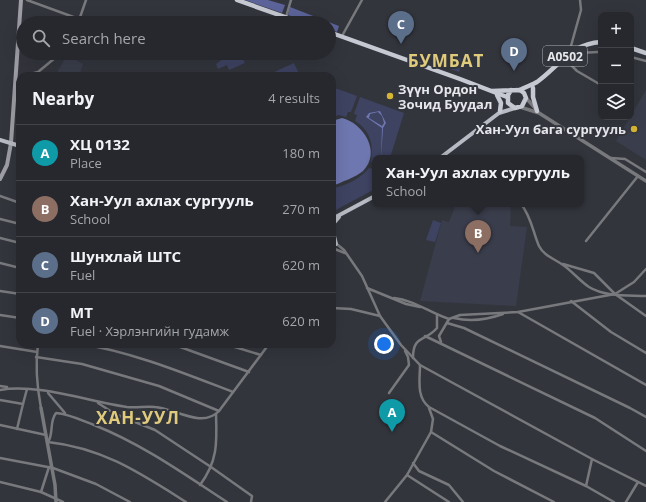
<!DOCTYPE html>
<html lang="en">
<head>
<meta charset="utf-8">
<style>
	:root { --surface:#26282e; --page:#32343a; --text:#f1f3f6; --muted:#a4a6aa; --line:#42444a; --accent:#d5b534 }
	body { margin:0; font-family:"Open Sans",sans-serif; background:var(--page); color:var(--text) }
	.controls { position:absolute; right:12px; top:12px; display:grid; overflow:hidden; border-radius:8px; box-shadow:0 4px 16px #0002 }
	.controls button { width:36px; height:36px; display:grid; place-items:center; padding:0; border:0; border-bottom:1px solid var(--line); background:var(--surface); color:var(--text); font:20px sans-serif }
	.you { position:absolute; left:384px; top:344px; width:14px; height:14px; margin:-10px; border:3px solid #fff; border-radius:50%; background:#1a73e8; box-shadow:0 0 0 6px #1a73e833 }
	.badge { display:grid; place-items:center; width:26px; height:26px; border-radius:50%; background:var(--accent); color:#fff; font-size:13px; font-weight:700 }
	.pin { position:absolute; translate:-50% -33px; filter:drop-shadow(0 1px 2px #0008) }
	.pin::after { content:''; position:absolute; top:21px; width:14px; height:12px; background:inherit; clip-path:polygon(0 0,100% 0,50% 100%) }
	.popup { position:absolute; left:372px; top:155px; width:212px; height:52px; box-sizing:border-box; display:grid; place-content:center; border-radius:8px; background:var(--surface); filter:drop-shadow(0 1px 3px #0005); font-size:13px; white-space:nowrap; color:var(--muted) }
	.popup b { font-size:15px; color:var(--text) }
	.popup::after { content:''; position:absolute; left:50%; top:100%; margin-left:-8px; border:8px solid transparent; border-top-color:var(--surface) }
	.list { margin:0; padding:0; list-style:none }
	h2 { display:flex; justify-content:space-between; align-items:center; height:52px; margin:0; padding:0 16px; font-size:17px }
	h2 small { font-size:13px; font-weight:400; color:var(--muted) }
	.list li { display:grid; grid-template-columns:26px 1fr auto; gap:12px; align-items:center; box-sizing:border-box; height:56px; padding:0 16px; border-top:1px solid var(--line) }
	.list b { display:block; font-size:15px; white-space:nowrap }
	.list p { margin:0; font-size:13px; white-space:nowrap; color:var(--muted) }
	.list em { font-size:13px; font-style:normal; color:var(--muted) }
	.icon { flex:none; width:22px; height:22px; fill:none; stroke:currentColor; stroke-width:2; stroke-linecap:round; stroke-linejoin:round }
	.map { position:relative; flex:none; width:646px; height:502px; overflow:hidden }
	.search { position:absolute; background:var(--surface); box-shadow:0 4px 16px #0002; left:16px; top:16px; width:320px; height:44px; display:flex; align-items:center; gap:10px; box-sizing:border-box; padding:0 14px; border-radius:22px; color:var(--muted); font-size:15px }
	.panel { position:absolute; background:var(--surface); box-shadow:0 4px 16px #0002; left:16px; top:72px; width:320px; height:276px; border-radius:12px }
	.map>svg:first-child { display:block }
</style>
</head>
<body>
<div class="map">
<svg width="646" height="502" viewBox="0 0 646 502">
	<rect width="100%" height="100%" fill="#33353d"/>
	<g fill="#3a3d4b">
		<path d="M67 55 83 64 79 76H55Z"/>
		<path d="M646 90V160L616 141Z"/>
		<path d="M456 204H511L510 226 527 227 516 306 420 301 442 220 449 222Z"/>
	</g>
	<g fill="#3e4362">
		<path d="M231 53H240L245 63 229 70 227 65 218 69 216 64Z"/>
		<path d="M456 56 464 61 459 72 450 69Z"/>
		<path d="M294 63 300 76H271L270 74Z"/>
		<path d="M332 87 357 96 351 112H348L346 117 339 115 332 117Z"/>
		<path d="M360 97 404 113 390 158H375V163L371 162C374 144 370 130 355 121L357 115 354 114Z"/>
		<path d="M375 167V189L332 212V188C345 187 361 178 369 168L374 169Z"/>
		<path d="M433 220 441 223 435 242 426 240Z"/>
	</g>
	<g fill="#5b6399">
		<path d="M245 0H268L285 5 282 13Z"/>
		<path d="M290 7 339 26 337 32 329 29V23H311L288 15Z"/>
	</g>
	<g fill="#6e77af" fill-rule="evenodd">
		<path d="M380 111 386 123 383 128 381 158 382 128 366 117 369 113ZM378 112 382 116 384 123 382 126 369 118 370 114Z"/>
		<path d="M342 118C363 123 382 152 363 171 358 175 350 179 344 181 340 183 336 185 332 185V121Z"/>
	</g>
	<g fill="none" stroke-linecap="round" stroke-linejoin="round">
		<g stroke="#78797d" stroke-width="2.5">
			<path d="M27 0 79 19"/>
			<path d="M286 17 291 0"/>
			<path d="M78 23 86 0"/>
			<path d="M342 36 362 0"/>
			<path d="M601 52C590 52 573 51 571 65L577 71 601 85"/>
			<path d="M569 53 581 10 580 0"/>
			<path d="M631 57 646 61"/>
			<path d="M23 76 38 72 61 53"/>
			<path d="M611 158 625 159 646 172"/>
			<path d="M0 196 20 203"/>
			<path d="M521 204C531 216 533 232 539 246 544 256 555 259 563 265 572 271 580 281 589 287 605 297 628 295 646 296"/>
			<path d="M0 219 20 224"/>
			<path d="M0 238 20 243"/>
			<path d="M332 240 344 250 362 276 380 316 401 345 420 365 592 459 646 486"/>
			<path d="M586 241 638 176"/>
			<path d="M332 248 345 253"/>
			<path d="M0 263 20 268"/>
			<path d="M563 264 594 273 615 294 646 316"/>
			<path d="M367 288 406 304 420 307"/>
			<path d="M0 291 20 294"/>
			<path d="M394 298C414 300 430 313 449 319L460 315 518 312 615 294 634 282 646 269"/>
			<path d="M571 301 611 332 646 353"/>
			<path d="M332 308 351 309 380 316"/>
			<path d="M518 312 646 385"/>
			<path d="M0 315 20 318"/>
			<path d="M454 318C471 322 486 320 503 314"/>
			<path d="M447 323 464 328 630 408 646 417"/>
			<path d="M425 336 595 418 646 451"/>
			<path d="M441 342 439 336 449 319"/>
			<path d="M38 344C35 366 37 387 41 408"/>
			<path d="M80 344C130 351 186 374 233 392"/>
			<path d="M172 344 249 372"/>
			<path d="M225 344 261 355"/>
			<path d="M0 346 37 352"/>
			<path d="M36 357 82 364 159 386 219 411"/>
			<path d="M413 358C413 335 425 342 437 328V315"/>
			<path d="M420 365C420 379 416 397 429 407L500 446 586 486"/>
			<path d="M0 386 7 387"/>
			<path d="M0 390C37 383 90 402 127 407 136 408 146 406 155 407 174 408 202 429 219 411L269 344"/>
			<path d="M48 393 65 413"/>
			<path d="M389 393 409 365 408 357 405 351"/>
			<path d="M0 400 23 404 17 429"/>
			<path d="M98 403 115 414 155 430 211 467 252 496 251 502"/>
			<path d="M23 404 27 389"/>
			<path d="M429 408 433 419 431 432 494 471 554 502"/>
			<path d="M0 425 46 435"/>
			<path d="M0 458 53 468 96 484 130 502"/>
			<path d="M592 459 586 486 614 502"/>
			<path d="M413 463 419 471 449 485 463 502"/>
			<path d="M407 475 449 502"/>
			<path d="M0 482 41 492 63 502"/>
			<path d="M200 485C218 461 217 442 216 414"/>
			<path d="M41 492 49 467"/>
			<path d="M186 502C140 473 103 448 48 442 54 433 49 422 56 413 69 414 81 420 94 425 142 444 184 474 227 502"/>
			<path d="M385 502 407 475 431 432"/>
			<path d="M626 502 638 482"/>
		</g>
		<g stroke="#78797d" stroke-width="3.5">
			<path d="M526 98 536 109"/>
			<path d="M520 107 539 113 646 181"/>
			<path d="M41 408 55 485 56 502"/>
		</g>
		<path stroke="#9d9ea5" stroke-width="4" d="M0 179 7 165 11 143 21 0"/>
		<g stroke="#b9bbc4" stroke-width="4">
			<path d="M0 140 20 146"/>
			<path d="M440 158 499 113 515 108"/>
			<path d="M332 219 375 196"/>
			<path d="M332 225 339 217"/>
			<path d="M332 228 336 244"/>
		</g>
		<g stroke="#c6c8d2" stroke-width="4.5">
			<path d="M237 0 302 23"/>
			<path d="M329 32 460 79 507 97"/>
			<path d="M631 48 646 53"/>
			<path d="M533 88V97L537 111"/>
			<path d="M520 90C525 87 532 85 537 82 558 67 572 43 601 42"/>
			<path d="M492 91 520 90 524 93 526 98 522 106 515 108 508 103V95L511 90"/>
			<path d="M497 95 501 103 500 111"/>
		</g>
	</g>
	<g fill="#d5b534" stroke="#33353d" stroke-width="1.5">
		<circle cx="390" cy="96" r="4"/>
		<circle cx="634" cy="129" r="4"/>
	</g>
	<g text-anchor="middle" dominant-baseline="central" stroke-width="4" stroke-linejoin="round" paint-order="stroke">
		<rect fill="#33353d" stroke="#b0b2b8" stroke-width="1" x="543" y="46" width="44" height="20" rx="3"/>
		<g font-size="12" font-weight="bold" fill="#e5e7ec">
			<text x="565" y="56">A0502</text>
		</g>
		<g font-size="13" font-weight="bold" fill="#e5e7ec" stroke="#33353d" text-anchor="start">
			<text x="398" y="89">Зүүн Ордон<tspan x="398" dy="15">Зочид Буудал</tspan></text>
			<text x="626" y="129" text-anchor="end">Хан-Уул бага сургууль</text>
		</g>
		<g font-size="17" font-weight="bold" letter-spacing="1" fill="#e0cb7d" stroke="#33353d">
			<text x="446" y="60">БУМБАТ</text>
			<text x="138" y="417">ХАН-УУЛ</text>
		</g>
	</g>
</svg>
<div class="controls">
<button>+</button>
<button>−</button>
<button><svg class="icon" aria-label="layers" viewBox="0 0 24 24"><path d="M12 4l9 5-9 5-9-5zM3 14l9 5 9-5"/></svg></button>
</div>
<div class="you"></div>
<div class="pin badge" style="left:392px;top:432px;background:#0f9aa8">A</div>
<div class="pin badge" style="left:478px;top:253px;background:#8d6e63">B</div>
<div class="popup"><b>Хан-Уул ахлах сургууль</b>School</div>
<div class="pin badge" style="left:401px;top:44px;background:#5c6f8a">C</div>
<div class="pin badge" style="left:514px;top:71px;background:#5c6f8a">D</div>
<div class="search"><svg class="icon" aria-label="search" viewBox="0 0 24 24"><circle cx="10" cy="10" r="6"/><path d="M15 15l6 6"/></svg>Search here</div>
<section class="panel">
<h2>Nearby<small>4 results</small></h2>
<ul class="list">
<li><span class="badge" style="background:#0f9aa8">A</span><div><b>ХЦ 0132</b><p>Place</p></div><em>180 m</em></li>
<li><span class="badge" style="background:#8d6e63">B</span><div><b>Хан-Уул ахлах сургууль</b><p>School</p></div><em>270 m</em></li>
<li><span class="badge" style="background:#5c6f8a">C</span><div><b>Шунхлай ШТС</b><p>Fuel</p></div><em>620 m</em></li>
<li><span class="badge" style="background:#5c6f8a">D</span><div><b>MT</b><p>Fuel · Хэрлэнгийн гудамж</p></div><em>620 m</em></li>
</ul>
</section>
</div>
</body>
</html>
